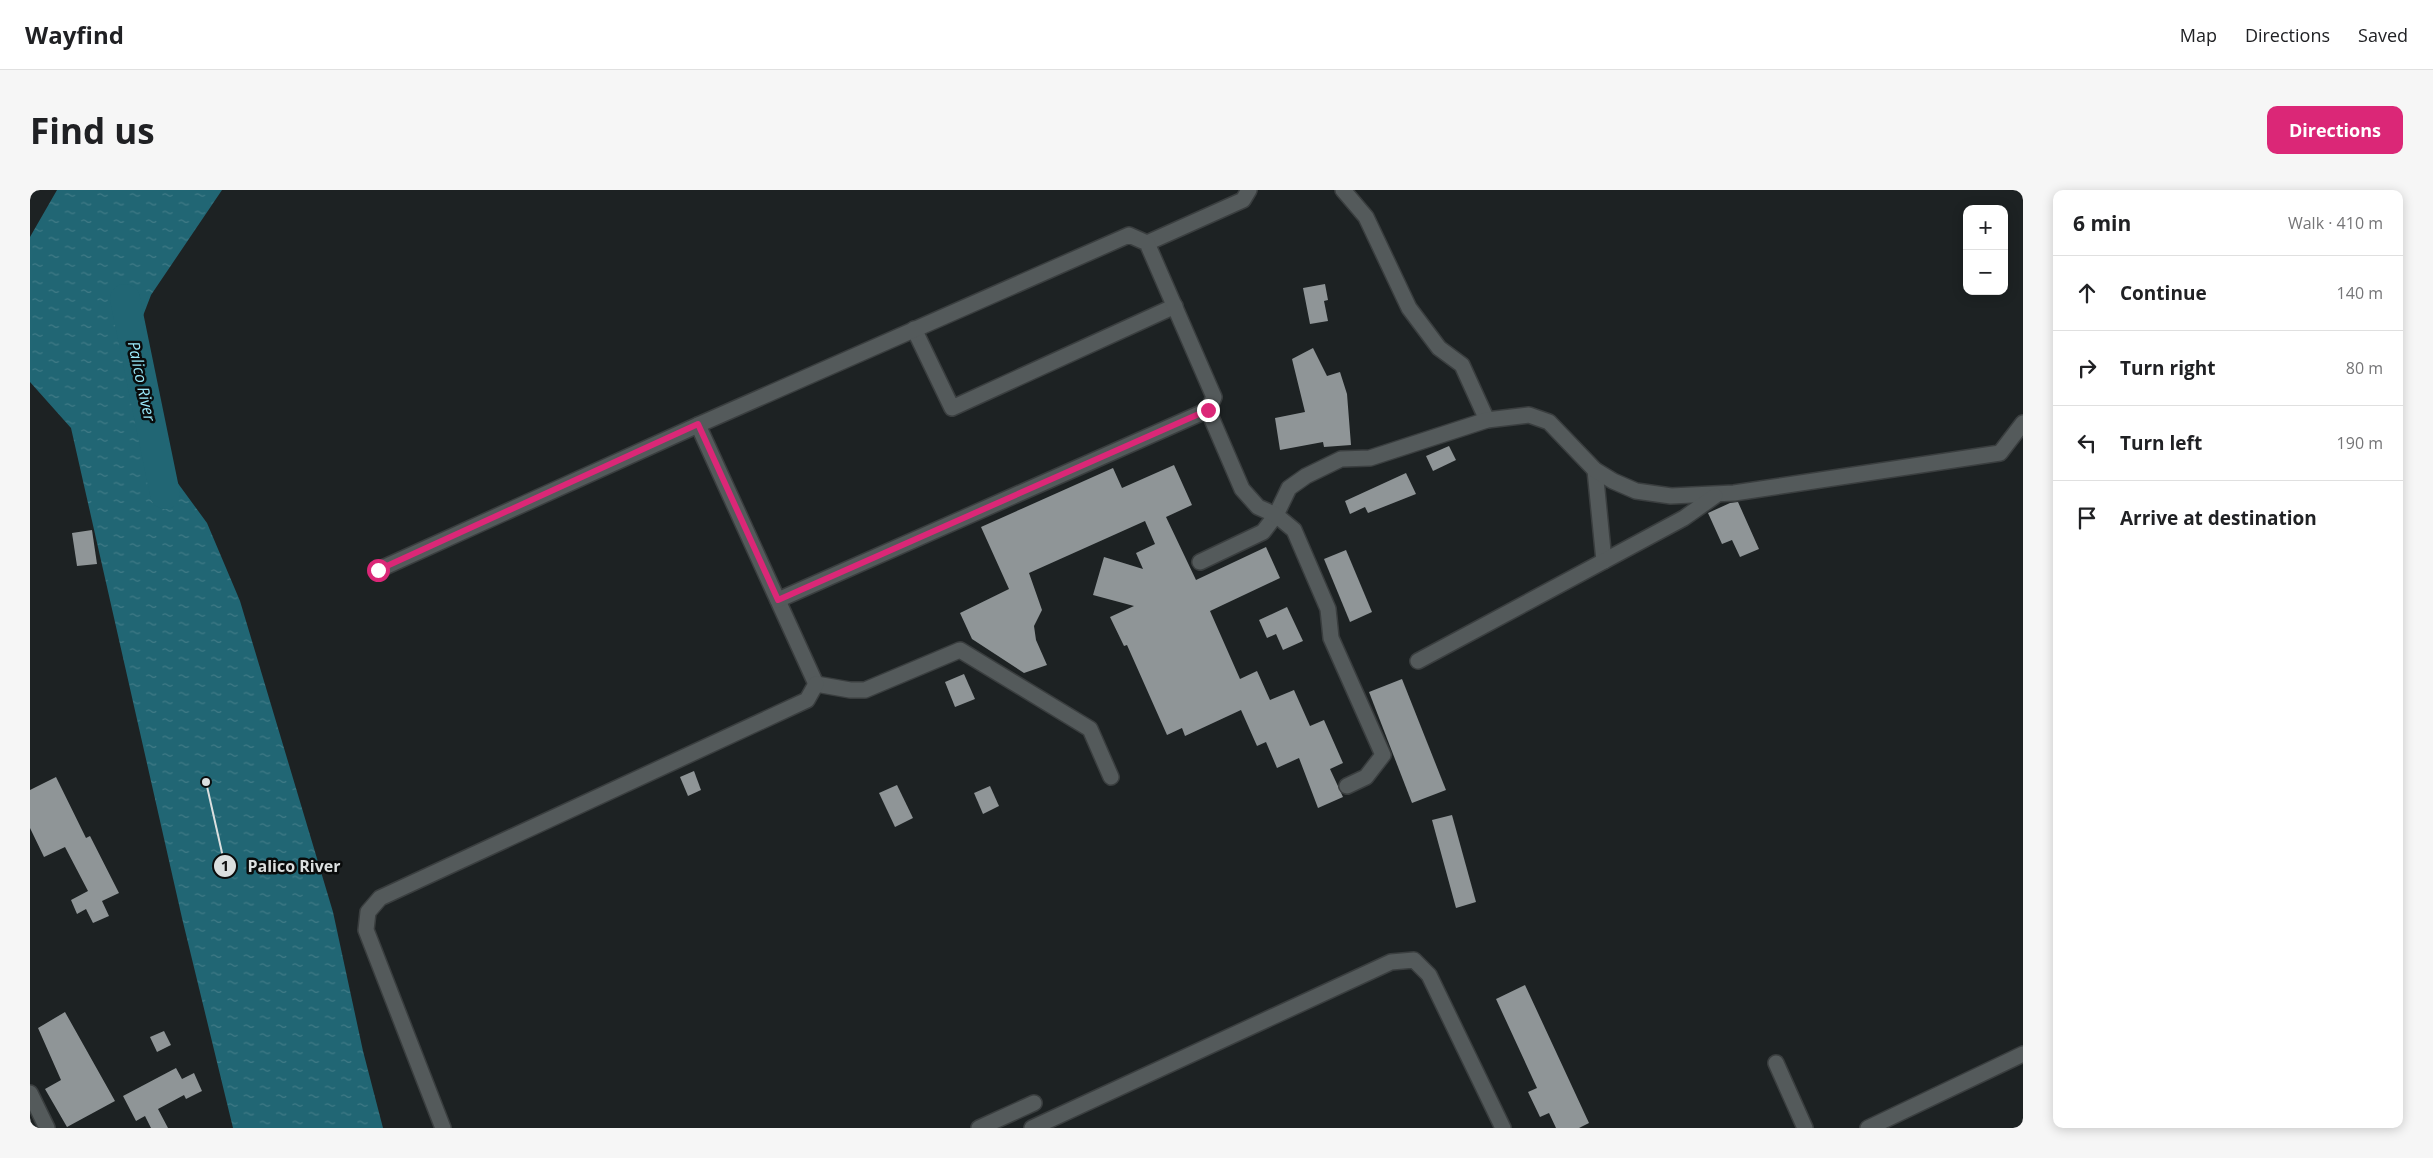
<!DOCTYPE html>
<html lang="en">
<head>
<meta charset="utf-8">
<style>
	:root { --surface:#fff; --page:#f6f6f6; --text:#202124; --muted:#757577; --line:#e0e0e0; --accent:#db2777 }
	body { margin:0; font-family:"Open Sans",sans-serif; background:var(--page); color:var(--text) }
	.controls { position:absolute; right:15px; top:15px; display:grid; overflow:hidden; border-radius:10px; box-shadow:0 2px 12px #0003 }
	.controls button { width:45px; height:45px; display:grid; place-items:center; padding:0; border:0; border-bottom:1px solid var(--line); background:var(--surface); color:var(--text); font:25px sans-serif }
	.stop { position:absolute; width:15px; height:15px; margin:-11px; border:4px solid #db2777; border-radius:50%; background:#fff }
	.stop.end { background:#db2777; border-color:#fff; box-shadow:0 1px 5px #0008 }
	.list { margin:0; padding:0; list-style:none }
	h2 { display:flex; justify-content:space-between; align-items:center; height:65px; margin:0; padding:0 20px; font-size:21px }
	h2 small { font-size:16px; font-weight:400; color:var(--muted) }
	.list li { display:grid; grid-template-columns:32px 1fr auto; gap:15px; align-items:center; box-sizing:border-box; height:75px; padding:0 20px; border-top:1px solid var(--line) }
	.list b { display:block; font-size:19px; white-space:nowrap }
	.list em { font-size:16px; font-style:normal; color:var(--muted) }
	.icon { flex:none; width:28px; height:28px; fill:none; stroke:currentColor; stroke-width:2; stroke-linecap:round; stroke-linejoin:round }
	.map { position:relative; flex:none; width:1993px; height:938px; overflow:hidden; border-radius:10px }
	header { display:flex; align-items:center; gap:30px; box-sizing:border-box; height:70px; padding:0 25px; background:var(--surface); border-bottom:1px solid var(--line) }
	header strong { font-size:24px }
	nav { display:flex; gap:28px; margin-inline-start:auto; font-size:18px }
	.intro { display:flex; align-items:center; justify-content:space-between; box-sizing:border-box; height:120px; padding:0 30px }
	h1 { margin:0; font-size:35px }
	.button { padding:12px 22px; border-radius:10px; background:var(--accent); color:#fff; font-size:18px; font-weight:700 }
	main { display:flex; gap:30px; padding:0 30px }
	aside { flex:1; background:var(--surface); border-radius:10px; box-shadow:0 2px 12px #0003 }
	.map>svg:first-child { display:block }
</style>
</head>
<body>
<header>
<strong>Wayfind</strong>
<nav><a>Map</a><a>Directions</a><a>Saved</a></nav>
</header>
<div class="intro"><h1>Find us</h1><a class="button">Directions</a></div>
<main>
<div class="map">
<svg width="1993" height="938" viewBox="0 0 1993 938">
	<defs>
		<pattern id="water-ripples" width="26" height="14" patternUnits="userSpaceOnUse" patternTransform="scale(1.25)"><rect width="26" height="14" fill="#216674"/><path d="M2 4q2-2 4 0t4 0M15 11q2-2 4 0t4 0" fill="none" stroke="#417b87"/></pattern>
	</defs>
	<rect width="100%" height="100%" fill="#1d2223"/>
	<path fill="url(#water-ripples)" d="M27 0H192L121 105 96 170 114 247 177 333 210 411 303 722 333 861 353 938H203L152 728 41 238 0 192V47Z"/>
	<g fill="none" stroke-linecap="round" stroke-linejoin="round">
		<path stroke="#216674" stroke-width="30" d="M95 109 135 304"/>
	</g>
	<g fill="#8f9597">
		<path d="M1295 94 1298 110 1294 111 1298 131 1280 134 1273 98Z"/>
		<path d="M1283 158 1297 186 1310 182 1317 204 1321 255 1294 257 1293 252 1250 260 1245 228 1275 222 1262 169Z"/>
		<path d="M1419 256 1426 270 1403 281 1396 266Z"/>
		<path d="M1144 275 1162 315 1136 327 1166 390 1236 357 1250 388 1180 421 1210 489 1227 481 1240 510 1264 500 1280 536 1294 530 1313 573 1300 579 1313 607 1288 618 1269 568 1247 578 1236 552 1227 556 1211 520 1155 546 1152 538 1137 545 1097 455 1094 456 1080 427 1104 416 1063 405 1074 367 1113 379 1106 363 1125 354 1115 331 999 383 1012 420 1004 436 1006 450 1017 475 994 483 942 449 930 423 979 399 951 337 1083 278 1092 298Z"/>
		<path d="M1376 283 1386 304 1338 323 1335 317 1320 324 1315 311Z"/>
		<path d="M1708 312 1729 359 1710 367 1702 350 1692 354 1678 323 1700 313Z"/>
		<path d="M62 340 67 374 47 376 42 343Z"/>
		<path d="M1316 360 1342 422 1320 432 1294 369Z"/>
		<path d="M1257 417 1273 451 1253 460 1246 444 1237 448 1229 430Z"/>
		<path d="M934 484 945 509 925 517 915 492Z"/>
		<path d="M1372 489 1416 600 1382 613 1339 502Z"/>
		<path d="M664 581 671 600 658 606 650 587Z"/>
		<path d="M26 587 56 648 60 646 89 703 72 711 79 726 63 733 56 719 47 724 41 710 58 701 35 657 14 667 0 638V600Z"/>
		<path d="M867 595 883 628 865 637 849 603Z"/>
		<path d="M960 596 969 616 953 624 944 603Z"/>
		<path d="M1422 625 1446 712 1426 718 1402 630Z"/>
		<path d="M1495 795 1559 933 1549 938H1526L1519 923 1510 927 1498 902 1507 898 1466 809Z"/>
		<path d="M35 822 85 911 37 937 15 899 31 890 8 838Z"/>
		<path d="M134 841 141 855 127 862 120 847Z"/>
		<path d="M146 878 152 889 164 883 172 901 156 909 154 905 128 919 138 938H121L115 926 106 931 93 906Z"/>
	</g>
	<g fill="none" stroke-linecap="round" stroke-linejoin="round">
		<g stroke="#3a3e3f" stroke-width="18">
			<g id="minor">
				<path d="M1313 0 1336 27 1379 118 1409 158 1432 175 1457 230"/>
				<path d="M1117 53 1213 10 1219 0"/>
				<path d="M884 139 922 218 1145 116"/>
				<path d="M668 235 786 494"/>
				<path d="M1565 280 1574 371"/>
				<path d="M1170 372 1233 342 1246 325 1259 298 1276 286 1311 269 1340 268 1457 230 1499 225 1519 232 1565 280 1583 291 1606 301 1641 306 1704 303 1970 263 1993 233"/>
				<path d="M348 380 668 235 1099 45 1117 53 1184 207 1178 220 1212 299 1228 317 1246 325 1264 340 1298 419 1301 448 1353 565 1336 587 1317 596"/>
				<path d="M748 410 1178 220"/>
				<path d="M1388 471 1654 328 1685 306"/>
				<path d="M786 494 820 500H835L930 460 1060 539 1081 587"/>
				<path d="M1746 873 1775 938"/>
				<path d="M0 903 17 938"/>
				<path d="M413 938 336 740 338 722 350 708 777 510 786 494"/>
				<path d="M949 938 1004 913"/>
				<path d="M1002 938 1361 772 1384 770 1399 785 1473 938"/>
				<path d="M1838 938 1993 864"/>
			</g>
		</g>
		<use href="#minor" stroke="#545a5b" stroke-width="15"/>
	</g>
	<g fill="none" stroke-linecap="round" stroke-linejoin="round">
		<path stroke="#db2777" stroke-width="6" d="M348 380 668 234 748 410 1178 220"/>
	</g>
	<g text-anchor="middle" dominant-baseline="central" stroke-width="5" stroke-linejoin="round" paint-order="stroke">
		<g font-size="16" font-style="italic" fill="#9ae9fa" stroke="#090b0b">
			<text transform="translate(112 191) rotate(78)">Palico River</text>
		</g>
	</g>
	<path fill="none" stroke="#dbdfdf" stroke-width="2" d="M176 592L195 676"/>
	<g fill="#dbdfdf" stroke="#090b0b" stroke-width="2">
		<circle cx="176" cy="592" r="5"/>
		<circle cx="195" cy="676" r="12"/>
	</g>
	<g font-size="15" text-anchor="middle" font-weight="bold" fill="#111">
		<text x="195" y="681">1</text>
	</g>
	<g font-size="16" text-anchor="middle" font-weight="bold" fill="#dbdfdf" stroke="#090b0b" stroke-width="5" stroke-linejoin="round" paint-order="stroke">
		<text x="264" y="682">Palico River</text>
	</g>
</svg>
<div class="controls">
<button>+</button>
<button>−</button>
</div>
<div class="stop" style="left:348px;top:380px"></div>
<div class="stop end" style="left:1178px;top:220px"></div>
</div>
<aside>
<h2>6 min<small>Walk · 410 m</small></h2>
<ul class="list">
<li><svg class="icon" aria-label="ahead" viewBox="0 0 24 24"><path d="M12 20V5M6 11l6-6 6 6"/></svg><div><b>Continue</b></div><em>140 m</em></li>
<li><svg class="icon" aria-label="right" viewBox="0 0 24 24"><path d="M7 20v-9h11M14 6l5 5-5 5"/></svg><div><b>Turn right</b></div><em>80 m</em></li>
<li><svg class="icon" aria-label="left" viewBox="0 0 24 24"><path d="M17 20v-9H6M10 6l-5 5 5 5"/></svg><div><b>Turn left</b></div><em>190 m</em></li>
<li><svg class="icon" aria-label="arrive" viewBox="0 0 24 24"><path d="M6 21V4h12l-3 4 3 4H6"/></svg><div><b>Arrive at destination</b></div></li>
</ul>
</aside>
</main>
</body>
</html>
